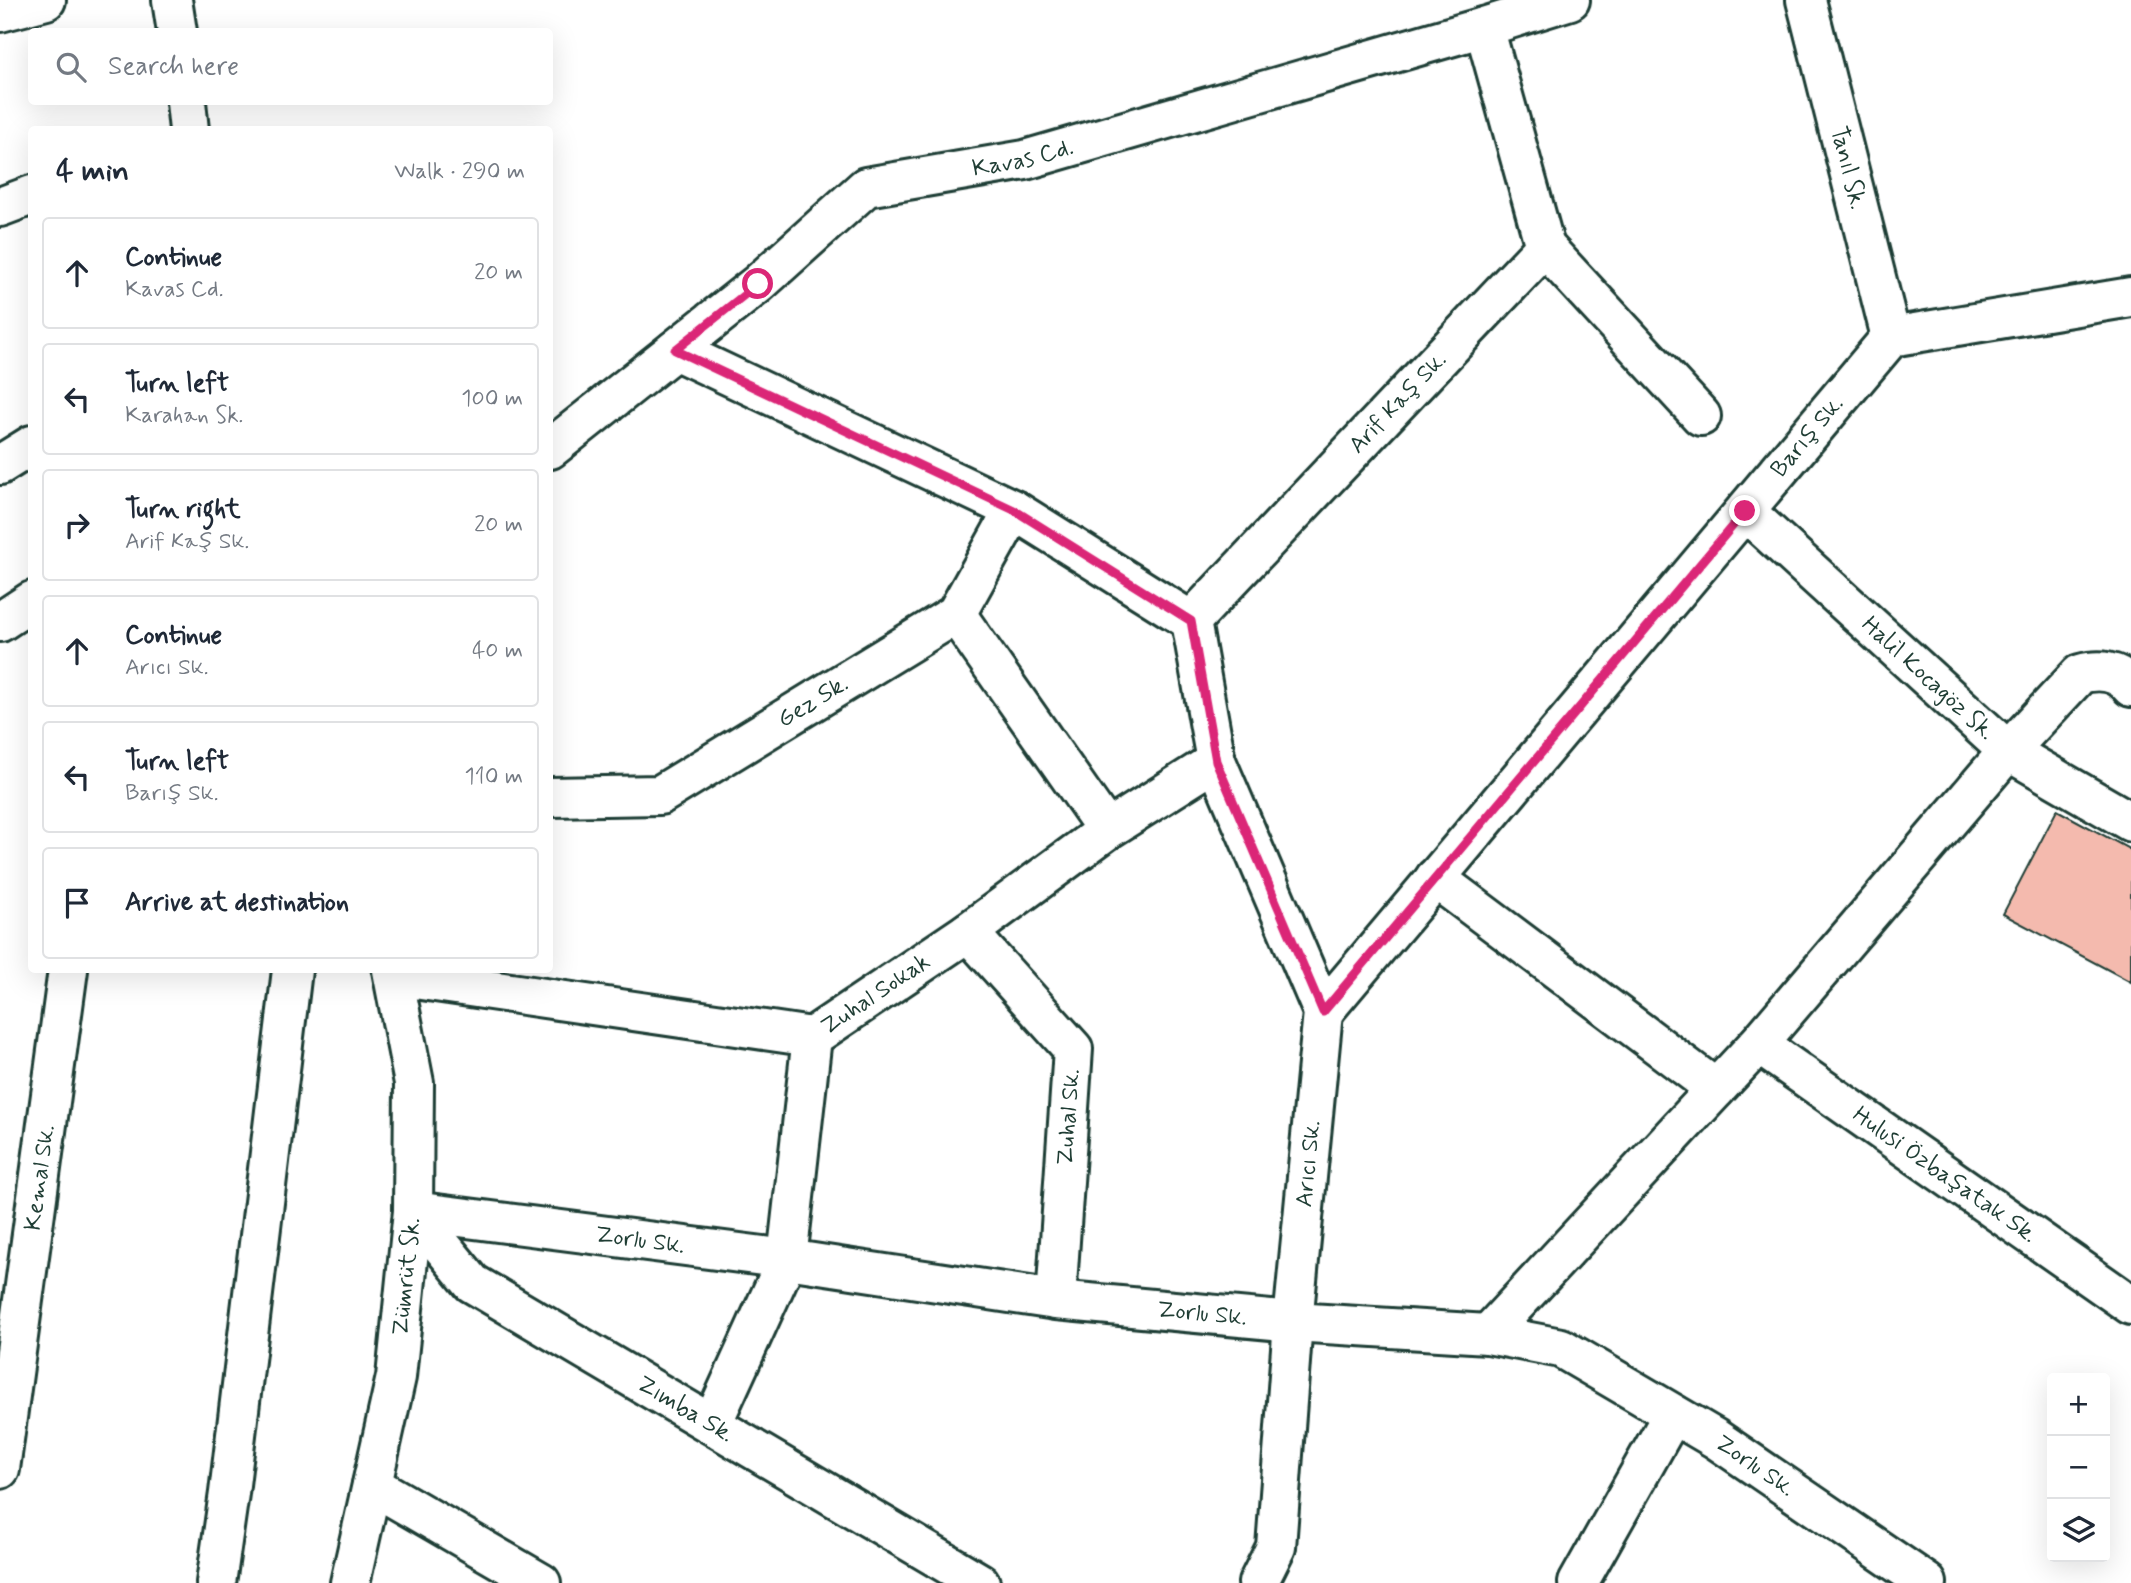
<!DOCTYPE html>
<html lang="en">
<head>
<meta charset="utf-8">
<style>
	:root { --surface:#fff; --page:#f2f2f3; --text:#1f2937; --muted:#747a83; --line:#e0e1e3 }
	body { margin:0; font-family:Mynerve,sans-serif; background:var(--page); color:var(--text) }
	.controls { position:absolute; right:21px; bottom:21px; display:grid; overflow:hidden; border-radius:7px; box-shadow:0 7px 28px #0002 }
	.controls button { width:63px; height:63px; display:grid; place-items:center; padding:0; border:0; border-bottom:2px solid var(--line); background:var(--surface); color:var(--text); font:35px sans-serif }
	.stop { position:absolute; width:21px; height:21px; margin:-16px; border:5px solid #db2777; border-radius:50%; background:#fff }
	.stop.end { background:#db2777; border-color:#fff; box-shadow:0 2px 7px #0008 }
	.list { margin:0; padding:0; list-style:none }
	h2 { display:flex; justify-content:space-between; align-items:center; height:91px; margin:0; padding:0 28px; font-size:30px }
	h2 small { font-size:23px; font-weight:400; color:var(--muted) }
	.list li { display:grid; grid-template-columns:46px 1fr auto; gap:21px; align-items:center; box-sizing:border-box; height:112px; margin:0 14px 14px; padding:0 14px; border:2px solid var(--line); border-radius:7px }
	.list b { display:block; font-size:26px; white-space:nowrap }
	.list p { margin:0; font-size:23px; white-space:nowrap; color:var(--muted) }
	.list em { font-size:23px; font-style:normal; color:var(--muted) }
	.icon { flex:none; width:38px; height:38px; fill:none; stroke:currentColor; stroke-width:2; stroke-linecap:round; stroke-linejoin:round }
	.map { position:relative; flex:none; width:2131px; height:1583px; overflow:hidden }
	.search { position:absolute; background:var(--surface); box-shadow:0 7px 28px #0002; left:28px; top:28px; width:525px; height:77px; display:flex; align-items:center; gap:18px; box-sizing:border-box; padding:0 24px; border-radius:7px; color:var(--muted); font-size:26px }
	.panel { position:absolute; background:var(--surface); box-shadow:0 7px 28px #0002; left:28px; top:126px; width:525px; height:847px; border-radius:7px }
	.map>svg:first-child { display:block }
</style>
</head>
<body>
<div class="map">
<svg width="2131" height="1583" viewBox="0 0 2131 1583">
	<rect width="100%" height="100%" fill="#fff"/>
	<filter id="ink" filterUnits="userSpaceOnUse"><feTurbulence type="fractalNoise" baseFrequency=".0143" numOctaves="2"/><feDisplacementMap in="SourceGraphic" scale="14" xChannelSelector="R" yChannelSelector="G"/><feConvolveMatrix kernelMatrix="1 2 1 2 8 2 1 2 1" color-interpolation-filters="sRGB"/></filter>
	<g filter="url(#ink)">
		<path fill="#f4baae" stroke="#1f3d34" stroke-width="2" d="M2057 810 2131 850V982L2003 914Z"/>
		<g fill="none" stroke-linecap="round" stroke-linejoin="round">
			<g stroke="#1f3d34" stroke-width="44">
				<g id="minor">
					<path d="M172 0 177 32"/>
					<path id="s1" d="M1806 0 1891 337"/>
					<path d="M0 12 46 0"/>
					<path d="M186 102 189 130"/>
					<path d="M0 207 32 195"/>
					<path d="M1545 247 1701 416"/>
					<path d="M675 350 1014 510 1191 621"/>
					<path id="s2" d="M550 449 758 284 866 187 1025 160 1484 27 1570 0"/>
					<path d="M0 465 32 445"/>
					<path id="s3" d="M1745 511 2008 751 2131 822"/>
					<path d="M956 614 1107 830"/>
					<path d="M0 622 32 601"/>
					<path id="s4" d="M550 797 660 795 956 614 1014 510"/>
					<path d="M1435 878 1716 1089"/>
					<path d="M968 932 1073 1049 1056 1300"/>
					<path id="s5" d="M394 976 812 1037 968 932 1107 830 1216 761"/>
					<path id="s6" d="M1323 1012 1891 337 2131 297"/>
					<path id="s7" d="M1758 1044 2131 1305"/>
					<path id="s8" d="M413 1211 787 1259 1056 1300 1293 1322 1488 1334 1561 1348 1716 1439 1927 1583"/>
					<path id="s9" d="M413 1211 472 1283 980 1583"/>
					<path d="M1488 1334 1758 1044 2008 751 2080 674C2099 669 2118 670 2131 687"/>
					<path d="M712 1424 787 1259 812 1037"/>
					<path id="s10" d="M0 1469 68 970"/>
					<path d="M372 1485 541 1583"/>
					<path d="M216 1583 229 1493 292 970"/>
					<path id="s11" d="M350 1583 396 1377 413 1211 414 1083 392 970"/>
					<path id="s12" d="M1258 1583 1276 1547 1293 1322 1323 1012 1216 761 1191 621 1545 247 1484 27"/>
					<path d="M1578 1583 1673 1414"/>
				</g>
			</g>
			<use href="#minor" stroke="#fff" stroke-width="38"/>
		</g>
	</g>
	<g fill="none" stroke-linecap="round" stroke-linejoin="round" filter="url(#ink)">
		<path stroke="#db2777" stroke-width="9" d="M758 284 675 350 1014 510 1191 621 1216 761 1323 1012 1745 511"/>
	</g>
	<g text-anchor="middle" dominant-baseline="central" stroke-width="7" stroke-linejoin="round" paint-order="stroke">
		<g font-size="24" fill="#1f3d34" stroke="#fff">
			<text stroke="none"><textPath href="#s2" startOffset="570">Kavas Cd.</textPath></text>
			<text stroke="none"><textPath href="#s1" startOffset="173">Tanıl Sk.</textPath></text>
			<text stroke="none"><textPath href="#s12" startOffset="1293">Arif Kaş Sk.</textPath></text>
			<text stroke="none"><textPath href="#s6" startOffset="752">Barış Sk.</textPath></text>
			<text stroke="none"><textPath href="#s3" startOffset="248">Halil Kocagöz Sk.</textPath></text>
			<text stroke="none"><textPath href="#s4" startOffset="289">Gez Sk.</textPath></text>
			<text stroke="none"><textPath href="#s5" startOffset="499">Zuhal Sokak</textPath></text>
			<text transform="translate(1069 1117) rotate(-86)">Zuhal Sk.</text>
			<text stroke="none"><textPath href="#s12" startOffset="425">Arıcı Sk.</textPath></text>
			<text stroke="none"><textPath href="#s7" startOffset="228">Hulusi Özbaşatak Sk.</textPath></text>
			<text stroke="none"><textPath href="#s10" startOffset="294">Kemal Sk.</textPath></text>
			<text stroke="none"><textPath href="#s8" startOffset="229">Zorlu Sk.</textPath></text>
			<text stroke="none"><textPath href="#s11" startOffset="312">Zümrüt Sk.</textPath></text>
			<text stroke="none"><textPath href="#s8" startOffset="796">Zorlu Sk.</textPath></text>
			<text stroke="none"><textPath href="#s9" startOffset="341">Zımba Sk.</textPath></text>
			<text stroke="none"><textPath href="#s8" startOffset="1384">Zorlu Sk.</textPath></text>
		</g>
	</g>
</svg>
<div class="controls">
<button>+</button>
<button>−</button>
<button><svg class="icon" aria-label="layers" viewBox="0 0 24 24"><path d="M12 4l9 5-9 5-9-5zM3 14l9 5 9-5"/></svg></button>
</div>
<div class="stop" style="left:758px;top:284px"></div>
<div class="stop end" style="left:1745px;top:511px"></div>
<div class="search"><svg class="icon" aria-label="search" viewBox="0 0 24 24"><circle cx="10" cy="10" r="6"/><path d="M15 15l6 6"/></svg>Search here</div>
<section class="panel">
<h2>4 min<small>Walk · 290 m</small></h2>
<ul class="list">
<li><svg class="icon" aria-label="ahead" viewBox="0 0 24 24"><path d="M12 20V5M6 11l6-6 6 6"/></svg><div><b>Continue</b><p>Kavas Cd.</p></div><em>20 m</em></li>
<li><svg class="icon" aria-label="left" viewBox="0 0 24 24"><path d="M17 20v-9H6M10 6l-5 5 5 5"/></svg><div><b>Turn left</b><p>Karahan Sk.</p></div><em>100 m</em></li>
<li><svg class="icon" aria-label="right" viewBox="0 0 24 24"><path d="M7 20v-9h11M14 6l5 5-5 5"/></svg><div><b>Turn right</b><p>Arif Kaş Sk.</p></div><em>20 m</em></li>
<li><svg class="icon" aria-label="ahead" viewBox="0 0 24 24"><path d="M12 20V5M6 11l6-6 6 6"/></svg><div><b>Continue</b><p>Arıcı Sk.</p></div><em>40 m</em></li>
<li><svg class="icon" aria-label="left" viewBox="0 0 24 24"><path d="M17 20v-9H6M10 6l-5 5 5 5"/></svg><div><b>Turn left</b><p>Barış Sk.</p></div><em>110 m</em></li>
<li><svg class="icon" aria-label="arrive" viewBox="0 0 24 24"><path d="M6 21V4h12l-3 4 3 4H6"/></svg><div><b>Arrive at destination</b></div></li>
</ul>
</section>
</div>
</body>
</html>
